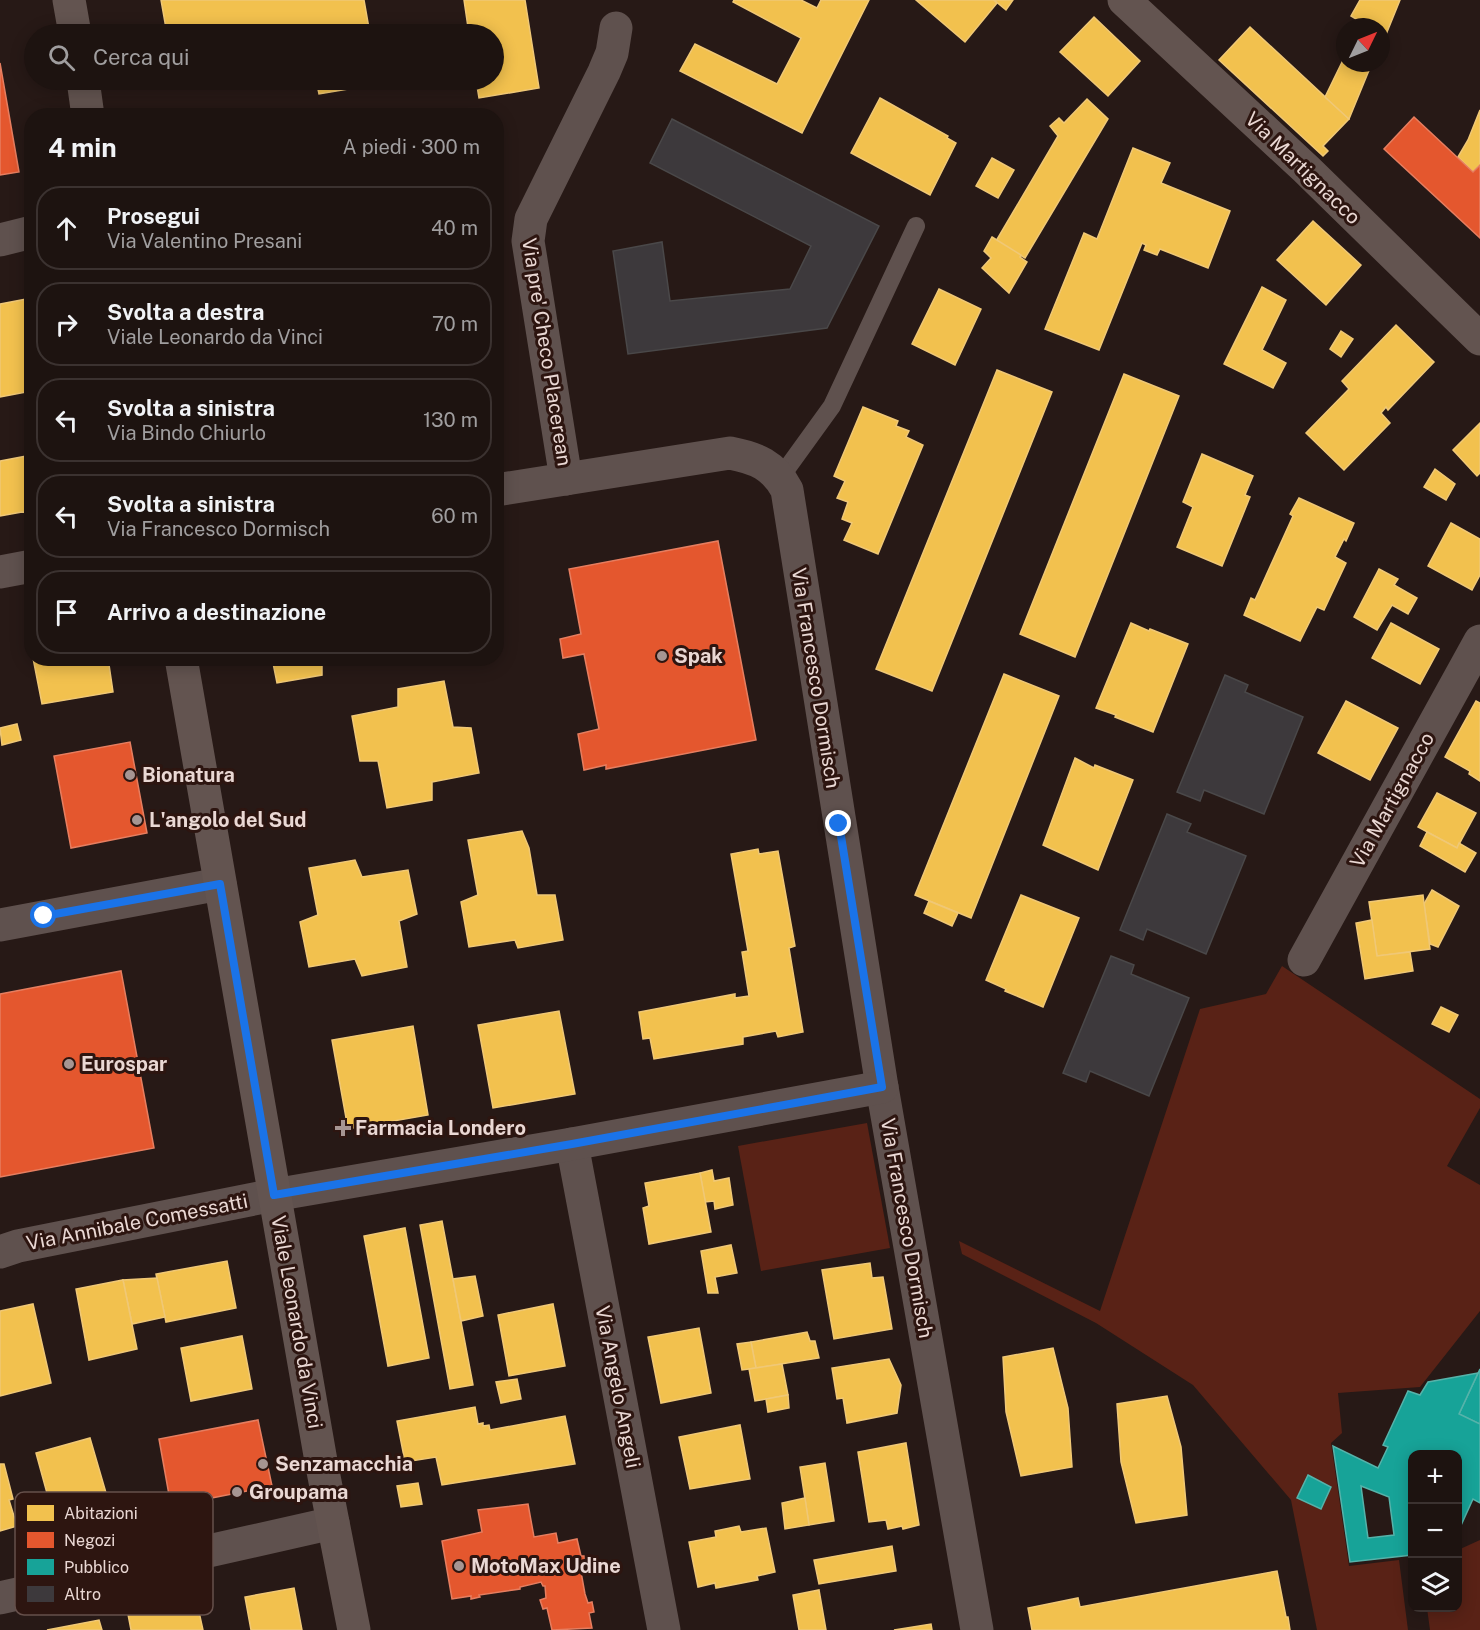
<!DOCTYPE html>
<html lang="it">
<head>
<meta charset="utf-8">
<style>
	:root { --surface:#1d1310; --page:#2a201e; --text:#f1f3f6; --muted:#a09e9f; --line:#3b3230 }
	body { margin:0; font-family:"Public Sans",sans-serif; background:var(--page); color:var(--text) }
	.controls { position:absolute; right:18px; bottom:18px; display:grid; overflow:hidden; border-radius:12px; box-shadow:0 3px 15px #0003 }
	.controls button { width:54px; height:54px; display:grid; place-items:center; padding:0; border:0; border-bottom:2px solid var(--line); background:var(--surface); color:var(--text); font:30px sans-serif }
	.compass { position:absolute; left:1336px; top:18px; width:54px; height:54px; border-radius:50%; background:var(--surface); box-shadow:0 3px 15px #0003; rotate:47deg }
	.stop { position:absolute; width:18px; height:18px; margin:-14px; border:4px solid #1a73e8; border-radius:50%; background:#fff }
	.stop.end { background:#1a73e8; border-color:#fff; box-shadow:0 2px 6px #0008 }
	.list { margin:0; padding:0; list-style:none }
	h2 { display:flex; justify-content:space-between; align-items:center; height:78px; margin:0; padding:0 24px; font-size:26px }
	h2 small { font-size:20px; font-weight:400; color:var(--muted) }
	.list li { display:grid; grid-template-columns:39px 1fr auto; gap:18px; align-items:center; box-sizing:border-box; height:84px; margin:0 12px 12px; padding:0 12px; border:2px solid var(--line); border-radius:24px }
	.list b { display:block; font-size:22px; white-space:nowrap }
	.list p { margin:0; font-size:20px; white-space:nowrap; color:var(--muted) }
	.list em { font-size:20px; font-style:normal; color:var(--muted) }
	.icon { flex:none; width:33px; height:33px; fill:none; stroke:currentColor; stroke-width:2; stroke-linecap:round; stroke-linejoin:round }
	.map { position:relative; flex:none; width:1480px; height:1630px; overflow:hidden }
	.search { position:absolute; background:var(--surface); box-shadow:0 3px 15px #0003; left:24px; top:24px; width:480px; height:66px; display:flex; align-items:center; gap:15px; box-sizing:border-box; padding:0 21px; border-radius:33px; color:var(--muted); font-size:22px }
	.panel { position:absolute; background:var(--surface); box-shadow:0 3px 15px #0003; left:24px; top:108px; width:480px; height:558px; border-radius:24px }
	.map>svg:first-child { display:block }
</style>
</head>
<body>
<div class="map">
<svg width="1480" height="1630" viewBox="0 0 1480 1630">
	<rect width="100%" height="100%" fill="#271916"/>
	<g fill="#592216">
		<path d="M1282 966 1480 1099V1108L1447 1166 1480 1185V1311L1420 1387 1338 1393 1342 1433 1331 1443 1349 1566 1399 1560 1408 1630H1317L1291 1500 1193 1385 1096 1323 962 1254 959 1241 1100 1311 1200 1009 1266 994Z"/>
		<path d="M867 1123 890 1248 761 1271 738 1146Z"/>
		<path d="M1480 1540V1630H1430L1427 1608H1458V1550Z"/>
	</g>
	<g fill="#f2c14e" stroke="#f0c876" stroke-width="1.5">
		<path d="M161 0H364L370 34H167Z"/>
		<path d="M464 0H525L539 88 479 98 476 80H494V34H469Z"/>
		<path d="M734 0H801L817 8 821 0H869L802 133 680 71 695 44 777 84 801 38 733 2Z"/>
		<path d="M916 0H994L997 3 965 42Z"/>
		<path d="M994 0H1013L1006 10Z"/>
		<path d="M1360 0H1400L1385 37 1381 35V27H1369L1351 16Z"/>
		<path d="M1094 17 1140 61 1108 96 1060 52Z"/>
		<path d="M1250 27 1349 119 1323 146 1328 151 1323 156 1219 60Z"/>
		<path d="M1345 56V63H1372L1349 119 1325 97Z"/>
		<path d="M316 80H378L379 84 319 94Z"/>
		<path d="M880 98 948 136 947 138 956 143 930 195 851 153Z"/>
		<path d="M1087 99 1108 119 1025 258 996 241 1058 136 1050 126 1059 118 1064 123Z"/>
		<path d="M1480 110V165L1473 172 1458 157 1468 140Z"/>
		<path d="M1133 148 1170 163 1161 183 1230 211 1208 268 1160 249 1157 255 1144 250 1146 245 1142 243 1099 350 1045 329 1084 233 1097 239Z"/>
		<path d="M992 158 1014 170 998 198 976 186Z"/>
		<path d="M1313 221 1361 265 1326 305 1277 260Z"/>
		<path d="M992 237 1021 255 1020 257 1027 262 1009 293 982 268 991 258 984 251Z"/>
		<path d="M1262 287 1286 300 1262 350 1286 363 1273 388 1224 364Z"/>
		<path d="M939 289 981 309 955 365 912 344Z"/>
		<path d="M32 298V391L0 397V304Z"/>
		<path d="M1396 325 1434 362 1388 410 1386 407 1381 413 1390 423 1344 470 1306 433 1349 389 1342 381Z"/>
		<path d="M1341 331 1353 339 1341 357 1330 349Z"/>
		<path d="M997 370 1052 392 932 691 876 669Z"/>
		<path d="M1124 374 1179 396 1075 657 1020 634Z"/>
		<path d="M863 407 898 421 896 426 909 431 906 437 923 445 878 554 844 540 852 523 842 519 848 502 837 498 845 481 834 476Z"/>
		<path d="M1480 423V473L1477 476 1453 450Z"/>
		<path d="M1202 454 1253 476 1245 495 1250 497 1222 566 1177 547 1193 507 1183 502Z"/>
		<path d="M32 455V513L22 512 0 516V461Z"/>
		<path d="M1435 469 1455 484 1446 500 1424 487Z"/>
		<path d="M1299 498 1354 523 1346 541 1344 539 1335 557 1346 563 1324 610 1317 607 1300 641 1244 615 1251 598 1255 600 1293 516 1290 514Z"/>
		<path d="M1451 523 1480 539V575L1472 590 1428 566Z"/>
		<path d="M1379 569 1398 579 1394 585 1417 598 1408 614 1392 605 1377 630 1354 617Z"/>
		<path d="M1131 623 1149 631 1150 629 1188 644 1153 732 1115 717 1116 715 1096 708Z"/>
		<path d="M1391 623 1439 649 1420 684 1372 658Z"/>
		<path d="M33 658H108L113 692 42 704Z"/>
		<path d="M272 658H322V675L277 683Z"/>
		<path d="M1004 674 1059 696 971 918 915 895Z"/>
		<path d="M444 681 453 727 471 728 479 773 432 782V800L387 808 378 761H360L352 716 398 707V689Z"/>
		<path d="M1346 701 1398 728 1370 780 1318 753Z"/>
		<path d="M1476 701 1480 703V781L1469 774 1470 771 1445 757Z"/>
		<path d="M17 724 21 740 2 745 0 728Z"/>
		<path d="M1075 758 1094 768 1095 765 1133 780 1098 870 1043 845Z"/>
		<path d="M1437 793 1476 813 1457 848 1418 827Z"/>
		<path d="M522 831 529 848 537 895H555L563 940 518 948 515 940 469 947 461 902 478 895 468 840Z"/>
		<path d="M1427 832 1457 848 1459 843 1476 853 1465 872 1420 846Z"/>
		<path d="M758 849 759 854 778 851 795 946 789 948 803 1032 778 1037 776 1031 743 1037V1044L654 1059 650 1038 643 1039 639 1012 735 994V998L749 996 742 952 748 951 731 854Z"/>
		<path d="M355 860 362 877 408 870 417 914 399 921 407 967 362 976 355 959 309 967 300 922 318 915 309 868Z"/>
		<path d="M1432 890 1459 906 1438 947 1430 944 1424 904Z"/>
		<path d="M1021 895 1079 918 1043 1007 1005 991 1006 989 986 980Z"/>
		<path d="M1423 895 1430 949 1377 956 1369 902Z"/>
		<path d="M929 901 958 913 952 926 924 913Z"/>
		<path d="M1372 920 1377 956 1410 952 1413 971 1365 979 1356 923Z"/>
		<path d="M1441 1007 1458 1015 1449 1032 1432 1024Z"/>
		<path d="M559 1011 575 1094 493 1108 478 1025Z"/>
		<path d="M413 1026 428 1115 348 1129 332 1040Z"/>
		<path d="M712 1170 714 1181 729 1178 733 1205 715 1209 714 1201 705 1202 700 1173Z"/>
		<path d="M700 1173 711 1232 649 1244 643 1208 649 1206 645 1183Z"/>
		<path d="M442 1221 473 1385 450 1389 420 1225Z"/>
		<path d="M405 1228 429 1358 388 1366 364 1236Z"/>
		<path d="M731 1245 737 1273 715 1277 718 1293H708L701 1251Z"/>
		<path d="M227 1261 236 1308 166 1322 156 1274Z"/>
		<path d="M870 1263 872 1278 883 1277 892 1329 834 1339 822 1270Z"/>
		<path d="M475 1276 483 1316 461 1321 453 1279Z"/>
		<path d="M157 1278 165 1317 132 1324 123 1280Z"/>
		<path d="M123 1280 137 1349 89 1360 76 1289Z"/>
		<path d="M33 1304 51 1383 0 1396V1311Z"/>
		<path d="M553 1304 565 1366 509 1376 498 1315Z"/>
		<path d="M699 1328 711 1393 661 1403 648 1337Z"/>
		<path d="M807 1332 810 1341H815L819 1358 756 1368 751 1342Z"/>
		<path d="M242 1336 252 1389 191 1401 181 1348Z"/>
		<path d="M751 1342 756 1368 742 1370 737 1344Z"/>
		<path d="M1053 1348 1068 1408 1072 1467 1021 1476 1006 1412 1003 1357Z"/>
		<path d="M889 1359 901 1385 897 1413 847 1423 843 1398 837 1399 832 1368Z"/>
		<path d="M782 1364 788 1395 755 1401 749 1369Z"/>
		<path d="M517 1379 521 1399 501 1403 496 1382Z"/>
		<path d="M788 1395 789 1408 768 1412 766 1399Z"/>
		<path d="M1167 1396 1181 1447 1187 1515 1136 1523 1121 1462 1117 1404Z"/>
		<path d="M475 1407 478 1424 483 1423V1426L489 1425 490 1430 565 1416 575 1464 442 1485 436 1457 405 1462 397 1421Z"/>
		<path d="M740 1425 750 1479 690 1489 679 1437Z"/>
		<path d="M90 1438 111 1510 56 1526 36 1453Z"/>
		<path d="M906 1443 919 1525 903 1529 902 1526 888 1529 886 1520 869 1522 858 1452Z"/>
		<path d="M825 1463 834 1521 809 1525 800 1467Z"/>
		<path d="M0 1464H4L13 1499 9 1500 17 1526 0 1531Z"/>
		<path d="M418 1483 422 1504 401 1507 397 1486Z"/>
		<path d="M805 1498 809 1525 785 1529 782 1503Z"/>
		<path d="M739 1526 741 1532 766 1528 775 1572 757 1576 758 1580 716 1588 715 1583 698 1587 689 1542 716 1537 715 1531Z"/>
		<path d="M892 1546 896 1571 819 1584 814 1560Z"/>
		<path d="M1277 1571 1286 1617H1288L1290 1630H1032L1028 1608 1078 1598 1080 1607Z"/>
		<path d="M294 1588 302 1630H251L245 1597Z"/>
		<path d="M819 1590 826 1630H799L793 1595Z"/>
		<path d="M195 1594 203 1630H131L127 1609Z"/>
		<path d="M99 1620 102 1630H47Z"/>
		<path d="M931 1624 932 1630H894Z"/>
	</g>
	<g fill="#e4572e" stroke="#e67e60" stroke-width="1.5">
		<path d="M0 63 19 172 0 175Z"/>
		<path d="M1414 117 1473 172 1480 165V238L1384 149Z"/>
		<path d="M718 541 756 740 606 769V765L584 770 578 734 599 729 584 654 563 658 560 639 581 634 569 569Z"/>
		<path d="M130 742 147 833 71 848 54 756Z"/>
		<path d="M121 971 154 1148 0 1177V994Z"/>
		<path d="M258 1420 272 1486 171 1506 159 1439Z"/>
		<path d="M528 1504 534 1537 556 1533 558 1543 577 1539 581 1556H584L586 1565 582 1567 583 1572H581L585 1594 588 1603 592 1602 594 1612 589 1613 592 1628 552 1630 547 1608 543 1609 540 1600 546 1598 545 1586H543L541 1582 520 1587V1589L479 1595 480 1597 471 1599V1596L452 1599 442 1541 482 1532 478 1510Z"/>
	</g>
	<g fill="#17a398" stroke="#56b3aa" stroke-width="1.5" fill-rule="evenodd">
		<path d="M1480 1369V1424L1459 1414Z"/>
		<path d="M1478 1373 1459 1414 1480 1424V1503L1473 1499 1458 1532V1454H1412V1555L1350 1562 1333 1446 1378 1468 1388 1447 1383 1445 1408 1391 1420 1395 1428 1382ZM1361 1486 1389 1497 1394 1535 1368 1538Z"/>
		<path d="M1308 1475 1331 1487 1321 1509 1297 1498Z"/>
	</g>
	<g fill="#3d393c" stroke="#4a4849" stroke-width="1.5">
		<path d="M672 119 879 226 827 328 628 354 613 251 662 242 670 301 790 289 811 246 650 163Z"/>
		<path d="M1225 675 1248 685 1245 692 1303 717 1264 814 1204 790 1200 801 1177 792Z"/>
		<path d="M1167 814 1191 824 1187 832 1246 856 1206 954 1147 929 1143 940 1120 930Z"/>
		<path d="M1111 956 1134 965 1131 974 1189 998 1149 1096 1090 1071 1086 1082 1063 1073Z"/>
	</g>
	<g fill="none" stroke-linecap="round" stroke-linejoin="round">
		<path stroke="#5f514e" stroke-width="18" d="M780 478 832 406 916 226"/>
		<g stroke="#5f514e" stroke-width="33">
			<path d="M0 240 32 232"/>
			<path d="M566 479 528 241 531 219 604 72 612 53 616 28"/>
			<path d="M496 490 730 453C756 458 774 465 787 490L882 1087 977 1630"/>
			<path d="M0 572 32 566"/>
			<path d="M0 925 220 884"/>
			<path d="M1304 960 1480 641"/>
			<path d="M572 1144 664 1630"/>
			<path d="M0 1252 18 1246 274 1195 572 1144 882 1087"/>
			<path d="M0 1598 333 1523"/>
		</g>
		<g stroke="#635450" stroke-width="33">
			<path d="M69 0 75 34"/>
			<path d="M1124 0 1306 169 1480 339"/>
			<path d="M83 80 88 116"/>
			<path d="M181 658 321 1461 354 1630"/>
		</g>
	</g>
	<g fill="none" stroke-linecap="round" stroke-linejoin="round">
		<path stroke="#1a73e8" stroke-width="8" d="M44 916 220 884 274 1195 572 1144 882 1087 839 824"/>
	</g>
	<g fill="#a69592" stroke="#2d1510" stroke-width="2">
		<circle cx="662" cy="656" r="6"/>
		<circle cx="130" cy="775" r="6"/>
		<circle cx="137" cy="820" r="6"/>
		<circle cx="69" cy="1064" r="6"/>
		<path d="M340 1119h6v6h6v6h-6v6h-6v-6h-6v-6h6z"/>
		<circle cx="263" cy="1464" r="6"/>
		<circle cx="237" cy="1492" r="6"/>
		<circle cx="459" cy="1566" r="6"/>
	</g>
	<g text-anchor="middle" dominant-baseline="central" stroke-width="6" stroke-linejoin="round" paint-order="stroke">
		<g font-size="20" fill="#ead8d4" stroke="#2d1510">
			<text transform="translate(1303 168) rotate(44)">Via Martignacco</text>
			<text transform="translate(547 352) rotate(81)">Via pre' Checo Placerean</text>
			<text transform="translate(816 678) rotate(81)">Via Francesco Dormisch</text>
			<text transform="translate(1392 800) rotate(-61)">Via Martignacco</text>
			<text transform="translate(137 1222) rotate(-11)">Via Annibale Comessatti</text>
			<text transform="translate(907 1228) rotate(80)">Via Francesco Dormisch</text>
			<text transform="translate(297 1322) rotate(80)">Viale Leonardo da Vinci</text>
			<text transform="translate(618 1387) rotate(79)">Via Angelo Angeli</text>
		</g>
		<g font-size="20" font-weight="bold" fill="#ead8d4" stroke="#2d1510" text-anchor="start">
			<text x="674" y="656">Spak</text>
			<text x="142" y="775">Bionatura</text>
			<text x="149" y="820">L'angolo del Sud</text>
			<text x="81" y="1064">Eurospar</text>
			<text x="355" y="1128">Farmacia Londero</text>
			<text x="275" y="1464">Senzamacchia</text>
			<text x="249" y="1492">Groupama</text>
			<text x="471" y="1566">MotoMax Udine</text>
		</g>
	</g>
	<rect x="15" y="1492" width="198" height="123" rx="9" fill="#2d1510" stroke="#66504b" stroke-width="1.5"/>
	<rect x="27" y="1505" width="27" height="16" fill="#f2c14e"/>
	<rect x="27" y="1532" width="27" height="16" fill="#e4572e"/>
	<rect x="27" y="1559" width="27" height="16" fill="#17a398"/>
	<rect x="27" y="1586" width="27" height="16" fill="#3d393c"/>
	<g font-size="16" fill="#ead8d4">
		<text x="64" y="1519">Abitazioni</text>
		<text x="64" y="1546">Negozi</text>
		<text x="64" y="1573">Pubblico</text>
		<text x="64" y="1600">Altro</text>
	</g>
</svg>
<div class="controls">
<button>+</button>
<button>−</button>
<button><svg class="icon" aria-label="layers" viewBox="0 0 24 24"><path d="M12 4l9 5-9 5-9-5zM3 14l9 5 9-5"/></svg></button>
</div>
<svg class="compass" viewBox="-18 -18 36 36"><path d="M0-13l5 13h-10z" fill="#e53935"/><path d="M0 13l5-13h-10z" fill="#a09e9f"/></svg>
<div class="stop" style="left:44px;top:916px"></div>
<div class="stop end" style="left:839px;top:824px"></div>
<div class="search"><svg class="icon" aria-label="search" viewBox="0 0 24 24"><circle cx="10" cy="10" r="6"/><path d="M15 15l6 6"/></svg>Cerca qui</div>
<section class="panel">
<h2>4 min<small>A piedi · 300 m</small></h2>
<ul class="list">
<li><svg class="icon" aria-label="ahead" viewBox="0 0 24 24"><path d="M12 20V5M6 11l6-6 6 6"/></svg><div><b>Prosegui</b><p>Via Valentino Presani</p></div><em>40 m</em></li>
<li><svg class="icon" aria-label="right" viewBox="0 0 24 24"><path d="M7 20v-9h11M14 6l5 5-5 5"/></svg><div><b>Svolta a destra</b><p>Viale Leonardo da Vinci</p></div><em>70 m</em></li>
<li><svg class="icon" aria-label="left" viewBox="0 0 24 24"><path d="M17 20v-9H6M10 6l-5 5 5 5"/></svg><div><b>Svolta a sinistra</b><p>Via Bindo Chiurlo</p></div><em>130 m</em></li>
<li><svg class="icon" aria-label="left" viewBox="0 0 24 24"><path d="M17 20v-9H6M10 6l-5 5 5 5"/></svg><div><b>Svolta a sinistra</b><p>Via Francesco Dormisch</p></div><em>60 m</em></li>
<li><svg class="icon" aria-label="arrive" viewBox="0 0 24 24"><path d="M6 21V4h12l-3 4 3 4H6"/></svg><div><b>Arrivo a destinazione</b></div></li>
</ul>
</section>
</div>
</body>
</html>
